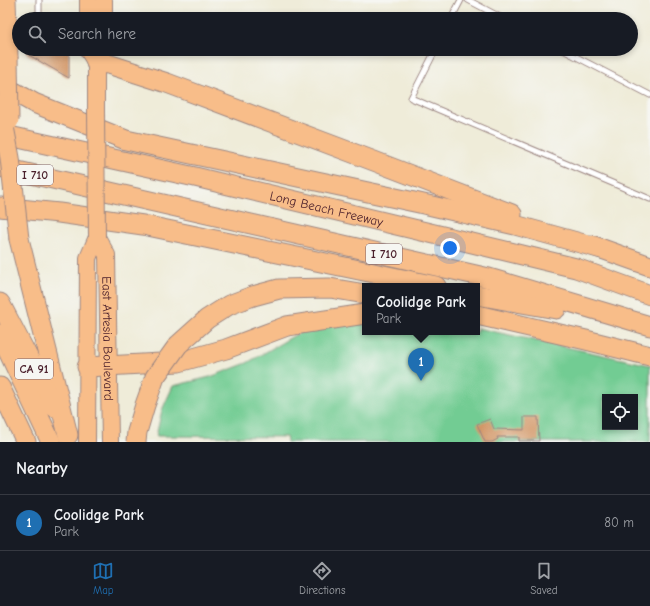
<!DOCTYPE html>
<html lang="en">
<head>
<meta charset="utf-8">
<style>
	:root { --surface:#171b24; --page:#242831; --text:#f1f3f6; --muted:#9ea1a6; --line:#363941; --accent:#1f6fb2 }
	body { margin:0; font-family:"Comic Neue",sans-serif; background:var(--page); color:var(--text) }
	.controls { position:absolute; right:12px; bottom:12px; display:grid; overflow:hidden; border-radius:0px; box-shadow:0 2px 6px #0003 }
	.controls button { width:36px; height:36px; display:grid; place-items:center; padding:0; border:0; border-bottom:1px solid var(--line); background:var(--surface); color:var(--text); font:20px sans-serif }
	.you { position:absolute; left:450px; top:248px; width:14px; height:14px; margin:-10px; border:3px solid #fff; border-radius:50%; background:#1a73e8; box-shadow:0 0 0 6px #1a73e833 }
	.badge { display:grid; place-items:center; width:26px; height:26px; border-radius:50%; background:var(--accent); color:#fff; font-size:13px; font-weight:700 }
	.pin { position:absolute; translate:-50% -33px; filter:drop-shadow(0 1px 2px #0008) }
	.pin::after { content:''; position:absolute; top:21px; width:14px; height:12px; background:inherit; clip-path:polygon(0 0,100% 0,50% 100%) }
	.popup { position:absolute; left:362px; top:283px; width:118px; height:52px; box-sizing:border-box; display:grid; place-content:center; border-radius:0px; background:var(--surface); filter:drop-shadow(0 1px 3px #0005); font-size:13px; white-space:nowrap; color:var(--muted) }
	.popup b { font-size:15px; color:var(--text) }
	.popup::after { content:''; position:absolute; left:50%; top:100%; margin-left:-8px; border:8px solid transparent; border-top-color:var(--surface) }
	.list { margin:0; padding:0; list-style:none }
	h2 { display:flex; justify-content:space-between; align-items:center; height:52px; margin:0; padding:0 16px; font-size:17px }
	h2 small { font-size:13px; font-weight:400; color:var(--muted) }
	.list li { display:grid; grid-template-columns:26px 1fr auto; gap:12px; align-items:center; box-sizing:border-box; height:56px; padding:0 16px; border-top:1px solid var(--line) }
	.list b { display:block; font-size:15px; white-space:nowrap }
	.list p { margin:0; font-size:13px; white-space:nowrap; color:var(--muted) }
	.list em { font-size:13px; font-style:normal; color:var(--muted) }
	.icon { flex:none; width:22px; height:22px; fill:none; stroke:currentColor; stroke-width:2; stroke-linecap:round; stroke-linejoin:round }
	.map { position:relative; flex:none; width:650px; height:442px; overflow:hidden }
	.search { position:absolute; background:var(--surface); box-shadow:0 2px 6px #0003; left:12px; right:12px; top:12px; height:44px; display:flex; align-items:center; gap:10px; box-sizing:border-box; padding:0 14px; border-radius:22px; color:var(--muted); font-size:15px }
	.sheet { height:108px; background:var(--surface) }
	nav { display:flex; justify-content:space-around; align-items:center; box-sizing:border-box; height:56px; border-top:1px solid var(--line); background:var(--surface); font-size:11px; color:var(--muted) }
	nav a { display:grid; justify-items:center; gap:2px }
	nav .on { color:var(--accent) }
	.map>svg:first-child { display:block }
</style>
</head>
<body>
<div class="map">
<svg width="650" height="442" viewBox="0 0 650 442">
	<rect width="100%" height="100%" fill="#f6f6f2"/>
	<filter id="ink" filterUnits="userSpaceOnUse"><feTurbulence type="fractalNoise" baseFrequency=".025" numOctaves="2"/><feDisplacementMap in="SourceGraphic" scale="8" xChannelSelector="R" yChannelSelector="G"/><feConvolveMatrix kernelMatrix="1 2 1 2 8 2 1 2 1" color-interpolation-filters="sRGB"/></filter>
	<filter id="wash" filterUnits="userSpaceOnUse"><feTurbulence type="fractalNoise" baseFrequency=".012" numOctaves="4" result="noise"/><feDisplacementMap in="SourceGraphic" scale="16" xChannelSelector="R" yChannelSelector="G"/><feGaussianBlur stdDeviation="0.9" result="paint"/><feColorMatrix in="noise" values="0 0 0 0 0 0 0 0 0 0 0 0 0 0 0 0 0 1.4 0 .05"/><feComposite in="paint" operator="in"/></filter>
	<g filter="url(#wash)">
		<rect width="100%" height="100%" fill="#efecd9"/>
		<path fill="#72cc93" stroke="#5e765f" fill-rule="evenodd" d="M365 318V332H477V328L650 365V442H287L286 437 156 436 162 410 173 386 210 377 247 363 307 328ZM605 397H635V427H605Z"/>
		<g id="blocks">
			<g fill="#d39768">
				<path d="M27 49H69V78L27 54Z"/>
				<path d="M524 417H538L539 441H519V437H497L498 439 492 442H485L477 424 490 419 494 429 524 430Z"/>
			</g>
		</g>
	</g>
	<g filter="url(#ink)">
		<use href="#blocks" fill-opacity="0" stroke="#9c8682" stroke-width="1"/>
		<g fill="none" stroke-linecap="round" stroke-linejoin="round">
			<g stroke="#9c8682" stroke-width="7">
				<g id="service">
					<path d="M39 0V19"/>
					<path d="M468 0 504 19"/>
					<path d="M451 19 461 0"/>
					<path d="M436 49 411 98 650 199"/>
					<path d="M561 49 650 95"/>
				</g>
			</g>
			<g stroke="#9c8682" stroke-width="18">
				<g id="primary">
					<path d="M104 0V19"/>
					<path d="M88 19V0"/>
					<path d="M87 49 96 63"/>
					<path d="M96 110V63L104 49"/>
					<path id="s1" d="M97 237 107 255 110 442"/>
					<path d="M87 442 88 258 97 237"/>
				</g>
			</g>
			<g stroke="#9c8682" stroke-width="21">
				<g id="motorway">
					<path d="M6 0 8 57"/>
					<path d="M96 63 108 64 167 83 374 161 512 214"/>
					<path d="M0 84 34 103 126 140 419 203 515 225 602 249"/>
					<path id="s2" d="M0 134 195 177 514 253 576 268 650 295"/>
					<path d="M0 167 489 278 650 326"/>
					<path d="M0 207 59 213 143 225 436 286"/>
					<path d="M19 239 68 435"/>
					<path d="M591 245 650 266"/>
					<path d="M477 295 556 309"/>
					<path d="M253 296 279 289 330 288 365 294"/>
					<path d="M0 303 54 407"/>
					<path d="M477 315 586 340 650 356"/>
					<path d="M0 334 51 442"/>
					<path d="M87 367 179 362 226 349 287 326 365 314"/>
					<path d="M0 387 26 442"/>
				</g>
			</g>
			<use href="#service" stroke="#fff" stroke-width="5"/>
			<use href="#primary" stroke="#f8bd89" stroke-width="16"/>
			<use href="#motorway" stroke="#f8bd89" stroke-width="19"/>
			<g stroke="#9c8682" stroke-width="18" stroke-linecap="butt">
				<path id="primary-bridge" d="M96 110 97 237"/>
			</g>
			<g stroke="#9c8682" stroke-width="21" stroke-linecap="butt">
				<g id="motorway-bridge">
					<path d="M8 57 9 121"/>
					<path d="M0 106 10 158 19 239"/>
					<path d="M136 442 137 432 145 405 155 377 178 345 207 319 229 305 253 296"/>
				</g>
			</g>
			<use href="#primary-bridge" stroke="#f8bd89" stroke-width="16"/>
			<use href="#motorway-bridge" stroke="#f8bd89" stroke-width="19"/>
		</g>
	</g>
	<g text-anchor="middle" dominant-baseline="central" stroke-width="4" stroke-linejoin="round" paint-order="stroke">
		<g fill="#f6f6f2" stroke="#7e6067" stroke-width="1">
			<rect x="17" y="165" width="36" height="20" rx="3"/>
			<rect x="366" y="244" width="36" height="20" rx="3"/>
			<rect x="15" y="359" width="38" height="20" rx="3"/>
		</g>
		<g font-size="12" font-weight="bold" fill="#4a1f2b">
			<text x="35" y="175">I 710</text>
			<text x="384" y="254">I 710</text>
			<text x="34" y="369">CA 91</text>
		</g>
		<g font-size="13" fill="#4a1f2b" stroke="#f6f6f2">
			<text stroke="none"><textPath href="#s2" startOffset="335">Long Beach Freeway</textPath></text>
			<text stroke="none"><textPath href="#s1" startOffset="104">East Artesia Boulevard</textPath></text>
		</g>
	</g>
</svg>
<div class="controls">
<button><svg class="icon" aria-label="locate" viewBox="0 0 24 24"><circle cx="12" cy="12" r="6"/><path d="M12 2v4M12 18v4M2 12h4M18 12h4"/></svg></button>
</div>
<div class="you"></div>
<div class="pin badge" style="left:421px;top:381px">1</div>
<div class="popup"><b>Coolidge Park</b>Park</div>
<div class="search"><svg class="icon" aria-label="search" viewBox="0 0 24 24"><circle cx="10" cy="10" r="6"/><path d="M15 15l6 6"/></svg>Search here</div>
</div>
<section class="sheet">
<h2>Nearby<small></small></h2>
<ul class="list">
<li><span class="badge">1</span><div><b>Coolidge Park</b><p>Park</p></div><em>80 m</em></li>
</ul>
</section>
<nav>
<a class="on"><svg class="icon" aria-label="map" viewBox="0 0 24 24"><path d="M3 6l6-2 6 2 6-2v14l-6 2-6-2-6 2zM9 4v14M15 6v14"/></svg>Map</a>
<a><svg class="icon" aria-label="directions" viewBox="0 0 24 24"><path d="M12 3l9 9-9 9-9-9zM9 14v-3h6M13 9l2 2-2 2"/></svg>Directions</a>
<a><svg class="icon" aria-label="saved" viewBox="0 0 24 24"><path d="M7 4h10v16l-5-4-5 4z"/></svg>Saved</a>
</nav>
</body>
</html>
